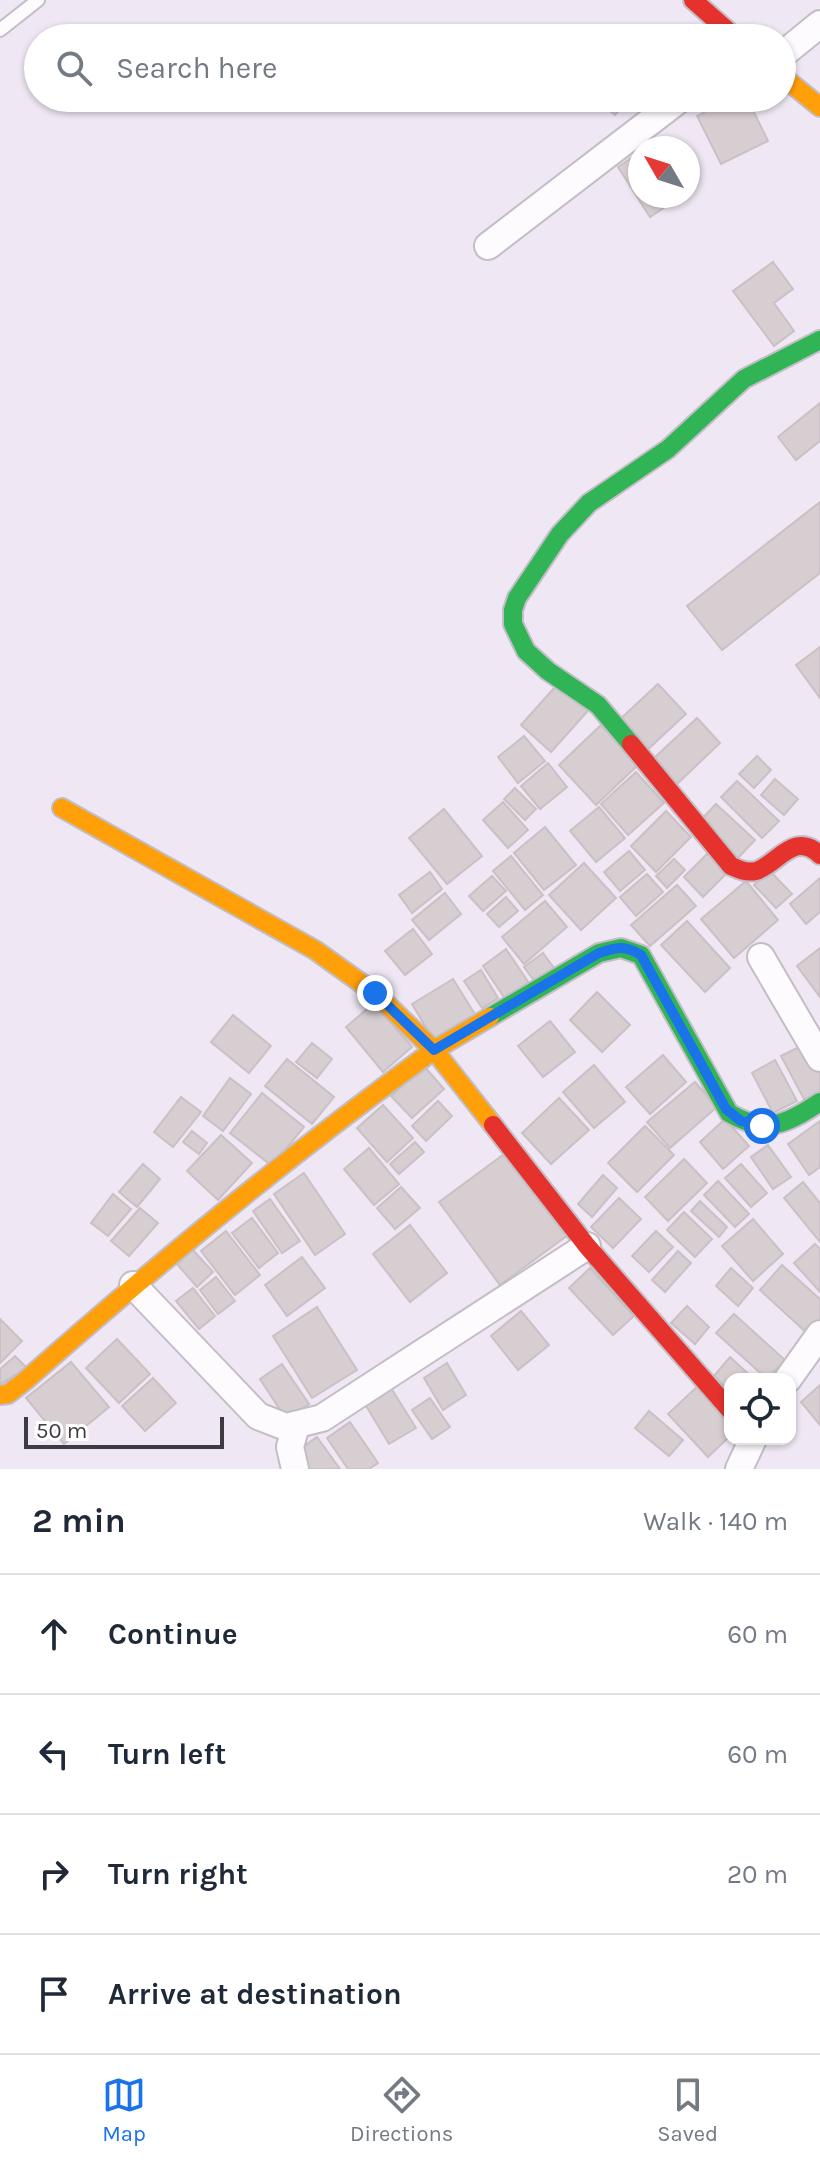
<!DOCTYPE html>
<html lang="en">
<head>
<meta charset="utf-8">
<style>
	:root { --surface:#fff; --page:#f6f6f7; --text:#1f2937; --muted:#747a83; --line:#e0e1e3; --accent:#1a73e8 }
	body { margin:0; font-family:Karla,sans-serif; background:var(--page); color:var(--text) }
	.controls { position:absolute; right:24px; bottom:24px; display:grid; overflow:hidden; border-radius:16px; box-shadow:0 2px 6px #0004 }
	.controls button { width:72px; height:72px; display:grid; place-items:center; padding:0; border:0; border-bottom:2px solid var(--line); background:var(--surface); color:var(--text); font:40px sans-serif }
	.compass { position:absolute; left:628px; top:136px; width:72px; height:72px; border-radius:50%; background:var(--surface); box-shadow:0 2px 6px #0004; rotate:309deg }
	.scale { position:absolute; left:24px; bottom:20px; width:200px; box-sizing:border-box; padding-left:8px; border:4px solid #3f3942; border-top:0; font-size:22px; line-height:28px; white-space:nowrap; color:#3f3942; -webkit-text-stroke:6px #fff; paint-order:stroke }
	.stop { position:absolute; width:24px; height:24px; margin:-18px; border:6px solid #1a73e8; border-radius:50%; background:#fff }
	.stop.end { background:#1a73e8; border-color:#fff; box-shadow:0 2px 8px #0008 }
	.list { margin:0; padding:0; list-style:none }
	h2 { display:flex; justify-content:space-between; align-items:center; height:104px; margin:0; padding:0 32px; font-size:34px }
	h2 small { font-size:26px; font-weight:400; color:var(--muted) }
	.list li { display:grid; grid-template-columns:52px 1fr auto; gap:24px; align-items:center; box-sizing:border-box; height:120px; padding:0 32px; border-top:2px solid var(--line) }
	.list b { display:block; font-size:30px; white-space:nowrap }
	.list em { font-size:26px; font-style:normal; color:var(--muted) }
	.icon { flex:none; width:44px; height:44px; fill:none; stroke:currentColor; stroke-width:2; stroke-linecap:round; stroke-linejoin:round }
	.map { position:relative; flex:none; width:820px; height:1469px; overflow:hidden }
	.search { position:absolute; background:var(--surface); box-shadow:0 2px 6px #0004; left:24px; right:24px; top:24px; height:88px; display:flex; align-items:center; gap:20px; box-sizing:border-box; padding:0 28px; border-radius:44px; color:var(--muted); font-size:30px }
	.sheet { height:584px; background:var(--surface) }
	nav { display:flex; justify-content:space-around; align-items:center; box-sizing:border-box; height:112px; border-top:2px solid var(--line); background:var(--surface); font-size:22px; color:var(--muted) }
	nav a { display:grid; justify-items:center; gap:4px }
	nav .on { color:var(--accent) }
	.map>svg:first-child { display:block }
</style>
</head>
<body>
<div class="map">
<svg width="820" height="1469" viewBox="0 0 820 1469">
	<rect width="100%" height="100%" fill="#efe7f3"/>
	<g fill="#d7ced1" stroke="#cac0c5" stroke-width="2">
		<path d="M595 98H630L615 115Z"/>
		<path d="M733 98H747L768 141 721 164 697 116Z"/>
		<path d="M640 152V196H670L674 201 650 217 618 167Z"/>
		<path d="M773 262 793 289 774 303 794 331 774 346 733 291Z"/>
		<path d="M820 403V441L796 460 778 437Z"/>
		<path d="M820 502V573L722 650 687 606Z"/>
		<path d="M820 647V698L796 665Z"/>
		<path d="M564 677 594 704 551 752 521 725Z"/>
		<path d="M658 684 686 714 646 751 618 721Z"/>
		<path d="M697 718 720 743 677 784 653 759Z"/>
		<path d="M601 725 638 765 596 805 559 765Z"/>
		<path d="M524 736 545 761 518 783 498 757Z"/>
		<path d="M757 756 771 770 754 788 739 774Z"/>
		<path d="M548 763 567 787 540 809 521 786Z"/>
		<path d="M636 772 664 803 628 835 601 804Z"/>
		<path d="M775 779 798 799 784 815 761 795Z"/>
		<path d="M737 781 779 821 762 838 721 797Z"/>
		<path d="M515 788 536 809 525 820 504 799Z"/>
		<path d="M503 802 528 830 508 848 483 820Z"/>
		<path d="M716 804 755 840 736 860 697 824Z"/>
		<path d="M599 807 625 838 596 862 570 831Z"/>
		<path d="M444 809 482 856 447 884 409 838Z"/>
		<path d="M666 811 691 837 656 872 631 846Z"/>
		<path d="M545 827 576 865 544 890 514 853Z"/>
		<path d="M713 848 732 868 703 897 684 877Z"/>
		<path d="M629 851 645 870 620 891 604 872Z"/>
		<path d="M511 856 543 895 525 910 493 871Z"/>
		<path d="M674 859 685 870 667 888 656 876Z"/>
		<path d="M584 863 616 898 581 930 549 895Z"/>
		<path d="M769 870 792 894 776 908 754 885Z"/>
		<path d="M430 872 442 889 412 913 399 895Z"/>
		<path d="M647 874 663 892 636 916 620 897Z"/>
		<path d="M492 876 506 891 483 911 469 896Z"/>
		<path d="M820 878V912L806 924 790 904Z"/>
		<path d="M746 881 778 920 734 958 701 919Z"/>
		<path d="M677 885 696 906 650 946 631 925Z"/>
		<path d="M445 893 461 914 429 940 412 920Z"/>
		<path d="M506 897 518 911 499 927 487 914Z"/>
		<path d="M545 901 567 927 524 964 502 937Z"/>
		<path d="M687 921 730 968 705 992 661 945Z"/>
		<path d="M413 929 432 954 405 975 385 951Z"/>
		<path d="M820 948V997L797 966Z"/>
		<path d="M506 949 531 986 508 1003 483 966Z"/>
		<path d="M543 953 557 972 538 986 524 967Z"/>
		<path d="M481 970 498 998 482 1008 464 981Z"/>
		<path d="M453 979 476 1016 434 1041 412 1004Z"/>
		<path d="M597 992 630 1025 602 1052 570 1020Z"/>
		<path d="M374 1003 412 1047 383 1072 346 1027Z"/>
		<path d="M233 1015 271 1046 249 1073 211 1042Z"/>
		<path d="M550 1021 575 1052 543 1077 518 1046Z"/>
		<path d="M312 1043 332 1059 317 1078 296 1062Z"/>
		<path d="M805 1044 820 1072V1093L805 1101 781 1056Z"/>
		<path d="M663 1055 686 1082 650 1114 626 1087Z"/>
		<path d="M287 1059 334 1097 312 1124 265 1086Z"/>
		<path d="M775 1060 797 1101 773 1113 752 1073Z"/>
		<path d="M594 1065 625 1102 594 1128 563 1092Z"/>
		<path d="M424 1066 444 1089 412 1118 391 1096Z"/>
		<path d="M230 1078 251 1094 223 1131 203 1116Z"/>
		<path d="M695 1082 717 1107 670 1148 647 1122Z"/>
		<path d="M262 1093 304 1127 272 1166 230 1133Z"/>
		<path d="M181 1097 201 1112 173 1147 154 1132Z"/>
		<path d="M559 1098 589 1130 551 1164 522 1133Z"/>
		<path d="M438 1101 452 1116 426 1141 412 1126Z"/>
		<path d="M383 1105 413 1138 387 1162 357 1128Z"/>
		<path d="M725 1119 749 1146 723 1169 700 1142Z"/>
		<path d="M820 1121V1167L809 1175 788 1144Z"/>
		<path d="M645 1126 674 1155 637 1192 608 1163Z"/>
		<path d="M192 1131 207 1143 199 1154 183 1142Z"/>
		<path d="M221 1135 252 1163 218 1200 187 1171Z"/>
		<path d="M415 1142 424 1152 399 1174 390 1164Z"/>
		<path d="M768 1145 791 1177 773 1189 751 1157Z"/>
		<path d="M369 1148 399 1184 374 1205 344 1169Z"/>
		<path d="M507 1152 568 1235 500 1285 439 1202Z"/>
		<path d="M684 1159 707 1183 668 1221 645 1197Z"/>
		<path d="M143 1164 160 1179 137 1207 119 1192Z"/>
		<path d="M741 1164 767 1193 751 1207 725 1178Z"/>
		<path d="M304 1173 345 1234 315 1255 274 1194Z"/>
		<path d="M603 1175 617 1188 592 1217 578 1204Z"/>
		<path d="M718 1181 749 1214 735 1227 704 1195Z"/>
		<path d="M803 1182 820 1203V1242L784 1198Z"/>
		<path d="M401 1187 420 1208 395 1229 377 1208Z"/>
		<path d="M113 1194 131 1209 108 1236 91 1223Z"/>
		<path d="M619 1198 641 1219 613 1248 591 1227Z"/>
		<path d="M270 1199 300 1241 282 1253 253 1211Z"/>
		<path d="M700 1201 727 1227 719 1237 691 1211Z"/>
		<path d="M140 1208 158 1223 129 1256 111 1241Z"/>
		<path d="M684 1212 712 1239 695 1257 667 1230Z"/>
		<path d="M252 1218 278 1253 259 1268 232 1233Z"/>
		<path d="M753 1219 783 1254 753 1281 722 1246Z"/>
		<path d="M410 1225 447 1273 410 1302 373 1254Z"/>
		<path d="M226 1231 260 1275 235 1295 201 1251Z"/>
		<path d="M656 1231 673 1247 649 1272 632 1256Z"/>
		<path d="M815 1244 820 1249V1292L794 1263Z"/>
		<path d="M192 1249 213 1272 197 1287 177 1264Z"/>
		<path d="M678 1251 691 1263 665 1292 652 1280Z"/>
		<path d="M302 1257 325 1288 287 1316 265 1285Z"/>
		<path d="M782 1265 820 1299V1323L809 1335 760 1290Z"/>
		<path d="M590 1268 634 1316 613 1335 569 1288Z"/>
		<path d="M731 1268 753 1288 738 1306 716 1286Z"/>
		<path d="M216 1277 235 1301 218 1314 200 1290Z"/>
		<path d="M193 1288 215 1316 199 1329 176 1301Z"/>
		<path d="M687 1306 709 1327 695 1344 671 1323Z"/>
		<path d="M317 1307 357 1370 312 1398 273 1336Z"/>
		<path d="M521 1311 549 1345 518 1370 491 1336Z"/>
		<path d="M734 1314 785 1360 767 1379 716 1333Z"/>
		<path d="M0 1319 22 1341 0 1363Z"/>
		<path d="M117 1339 150 1374 119 1403 86 1368Z"/>
		<path d="M15 1356 27 1368 0 1384V1369Z"/>
		<path d="M730 1357 754 1379H730V1391L714 1376Z"/>
		<path d="M71 1362 109 1407 64 1444 26 1398Z"/>
		<path d="M447 1363 466 1395 443 1410 424 1378Z"/>
		<path d="M282 1364 309 1404 286 1419 260 1379Z"/>
		<path d="M153 1378 176 1403 145 1431 122 1406Z"/>
		<path d="M699 1385 730 1419V1436L708 1457 668 1414Z"/>
		<path d="M820 1385V1425L801 1402Z"/>
		<path d="M391 1388 416 1428 389 1444 365 1404Z"/>
		<path d="M430 1398 450 1427 432 1439 412 1410Z"/>
		<path d="M649 1411 683 1440 669 1456 635 1428Z"/>
		<path d="M350 1422 378 1463 369 1469H348L327 1438Z"/>
		<path d="M317 1437 340 1469H308L296 1452Z"/>
	</g>
	<g fill="none" stroke-linecap="round" stroke-linejoin="round">
		<g stroke="#c3bdc6" stroke-width="16">
			<path id="lane" d="M0 30 38 0"/>
		</g>
		<g stroke="#c3bdc6" stroke-width="30">
			<g id="street">
				<path d="M782 55 820 24"/>
				<path d="M488 246 681 98"/>
				<path d="M761 957 820 1058"/>
				<path d="M133 1285 258 1416 286 1427 322 1418 587 1246"/>
				<path d="M788 1379 820 1334"/>
				<path d="M295 1469 290 1447 296 1425"/>
				<path d="M739 1469 753 1439"/>
			</g>
		</g>
		<g stroke="#c3bdc6" stroke-width="22">
			<g id="fast">
				<path d="M631 744 598 705 548 671 526 651 513 624V610L517 598 560 534 589 503 668 449 744 379 820 340"/>
				<path d="M490 1017 599 953 621 948 641 955 729 1113C766 1135 787 1124 820 1102"/>
			</g>
		</g>
		<g stroke="#c3bdc6" stroke-width="22">
			<g id="slow">
				<path d="M782 76 820 107"/>
				<path d="M62 808 315 950 375 993 434 1050 490 1017"/>
				<path d="M0 1395 8 1394 26 1380C157 1264 292 1153 434 1050L493 1125"/>
			</g>
		</g>
		<g stroke="#c3bdc6" stroke-width="22">
			<g id="jam">
				<path d="M693 0 736 38"/>
				<path d="M631 744 731 866C740 870 747 873 756 871 778 864 794 830 820 855"/>
				<path d="M493 1125 587 1246 730 1410"/>
			</g>
		</g>
		<use href="#lane" stroke="#fdfbfd" stroke-width="12"/>
		<use href="#street" stroke="#fdfbfd" stroke-width="26"/>
		<use href="#fast" stroke="#30b455" stroke-width="18"/>
		<use href="#slow" stroke="#ff9f0a" stroke-width="18"/>
		<use href="#jam" stroke="#e5322d" stroke-width="18"/>
	</g>
	<g fill="none" stroke-linecap="round" stroke-linejoin="round">
		<path stroke="#1a73e8" stroke-width="10" d="M375 993 434 1050 599 953C617 947 625 945 641 955L726 1109 741 1121 762 1126"/>
	</g>
</svg>
<div class="controls">
<button><svg class="icon" aria-label="locate" viewBox="0 0 24 24"><circle cx="12" cy="12" r="6"/><path d="M12 2v4M12 18v4M2 12h4M18 12h4"/></svg></button>
</div>
<svg class="compass" viewBox="-18 -18 36 36"><path d="M0-13l5 13h-10z" fill="#e53935"/><path d="M0 13l5-13h-10z" fill="#747a83"/></svg>
<div class="scale">50 m</div>
<div class="stop" style="left:762px;top:1126px"></div>
<div class="stop end" style="left:375px;top:993px"></div>
<div class="search"><svg class="icon" aria-label="search" viewBox="0 0 24 24"><circle cx="10" cy="10" r="6"/><path d="M15 15l6 6"/></svg>Search here</div>
</div>
<section class="sheet">
<h2>2 min<small>Walk · 140 m</small></h2>
<ul class="list">
<li><svg class="icon" aria-label="ahead" viewBox="0 0 24 24"><path d="M12 20V5M6 11l6-6 6 6"/></svg><div><b>Continue</b></div><em>60 m</em></li>
<li><svg class="icon" aria-label="left" viewBox="0 0 24 24"><path d="M17 20v-9H6M10 6l-5 5 5 5"/></svg><div><b>Turn left</b></div><em>60 m</em></li>
<li><svg class="icon" aria-label="right" viewBox="0 0 24 24"><path d="M7 20v-9h11M14 6l5 5-5 5"/></svg><div><b>Turn right</b></div><em>20 m</em></li>
<li><svg class="icon" aria-label="arrive" viewBox="0 0 24 24"><path d="M6 21V4h12l-3 4 3 4H6"/></svg><div><b>Arrive at destination</b></div></li>
</ul>
</section>
<nav>
<a class="on"><svg class="icon" aria-label="map" viewBox="0 0 24 24"><path d="M3 6l6-2 6 2 6-2v14l-6 2-6-2-6 2zM9 4v14M15 6v14"/></svg>Map</a>
<a><svg class="icon" aria-label="directions" viewBox="0 0 24 24"><path d="M12 3l9 9-9 9-9-9zM9 14v-3h6M13 9l2 2-2 2"/></svg>Directions</a>
<a><svg class="icon" aria-label="saved" viewBox="0 0 24 24"><path d="M7 4h10v16l-5-4-5 4z"/></svg>Saved</a>
</nav>
</body>
</html>
